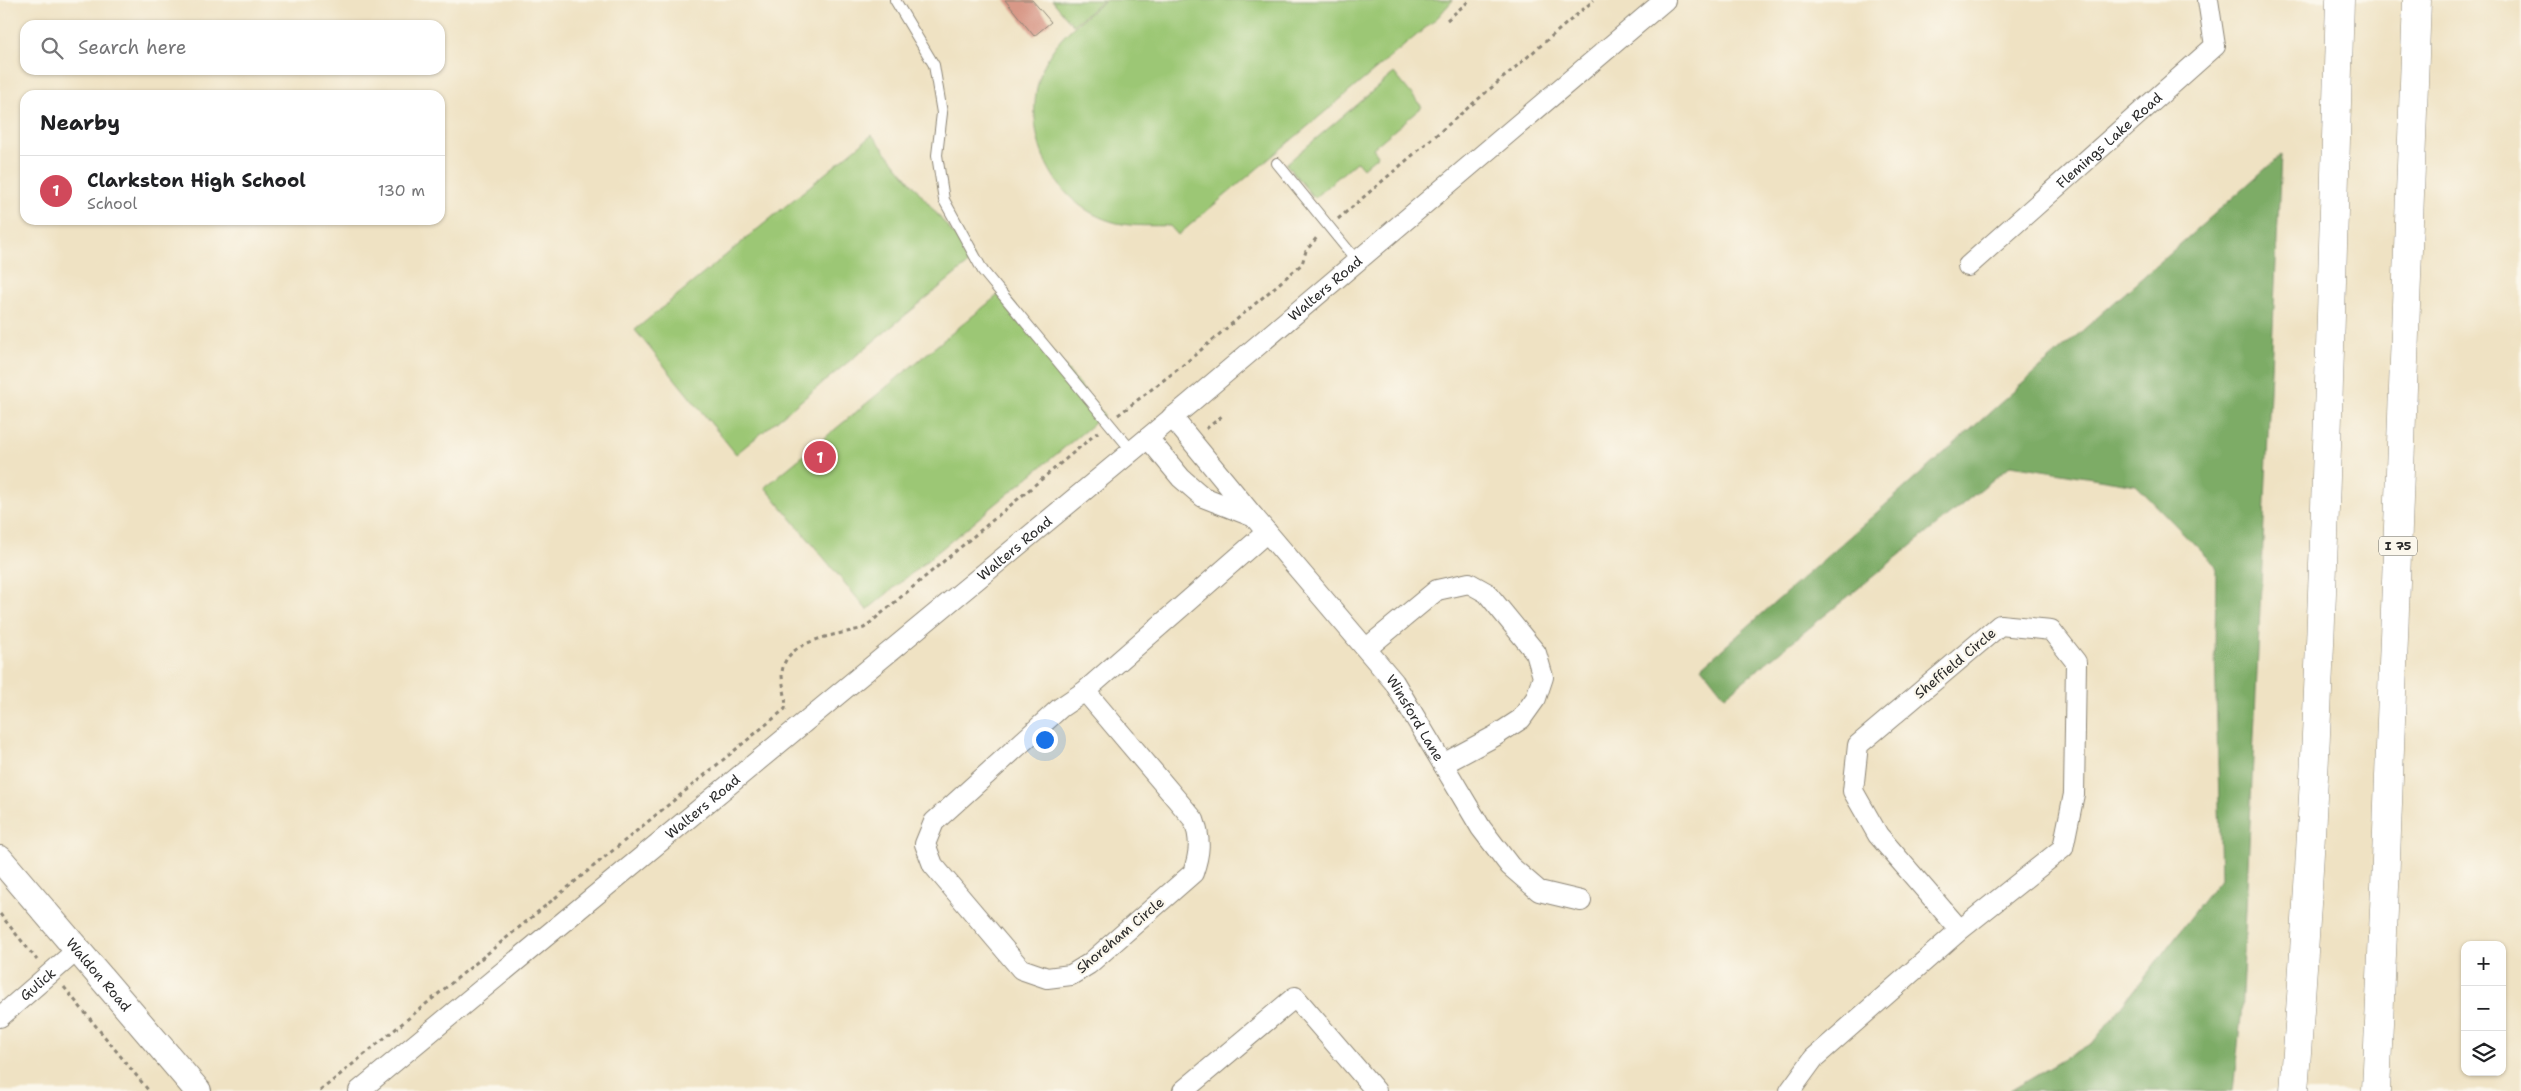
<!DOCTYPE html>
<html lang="en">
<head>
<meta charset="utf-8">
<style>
	:root { --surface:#fff; --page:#f2f2f2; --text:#202124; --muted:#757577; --line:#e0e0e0; --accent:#d1495b }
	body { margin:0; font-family:"Shantell Sans",sans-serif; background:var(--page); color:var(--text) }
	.controls { position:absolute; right:15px; bottom:15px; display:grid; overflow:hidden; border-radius:10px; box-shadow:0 1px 4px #0004 }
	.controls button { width:45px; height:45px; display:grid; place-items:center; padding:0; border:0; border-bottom:1px solid var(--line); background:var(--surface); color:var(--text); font:25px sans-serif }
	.you { position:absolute; left:1044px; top:739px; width:18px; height:18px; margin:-12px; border:4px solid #fff; border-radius:50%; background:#1a73e8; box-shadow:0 0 0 8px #1a73e833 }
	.badge { display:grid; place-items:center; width:32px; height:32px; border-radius:50%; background:var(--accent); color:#fff; font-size:16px; font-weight:700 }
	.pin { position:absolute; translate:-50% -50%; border:2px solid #fff; box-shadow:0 1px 5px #0006 }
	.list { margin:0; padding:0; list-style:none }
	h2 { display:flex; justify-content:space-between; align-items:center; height:65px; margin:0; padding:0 20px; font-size:21px }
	h2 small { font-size:16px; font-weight:400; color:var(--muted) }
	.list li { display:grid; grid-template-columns:32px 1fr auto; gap:15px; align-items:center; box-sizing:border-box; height:70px; padding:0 20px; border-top:1px solid var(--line) }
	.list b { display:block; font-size:19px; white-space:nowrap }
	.list p { margin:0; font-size:16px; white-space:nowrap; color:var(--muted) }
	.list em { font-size:16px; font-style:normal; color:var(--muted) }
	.icon { flex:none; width:28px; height:28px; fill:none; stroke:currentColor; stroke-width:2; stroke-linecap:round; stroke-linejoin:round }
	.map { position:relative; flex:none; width:2521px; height:1091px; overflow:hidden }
	.search { position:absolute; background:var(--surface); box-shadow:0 1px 4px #0004; left:20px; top:20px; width:425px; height:55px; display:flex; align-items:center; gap:12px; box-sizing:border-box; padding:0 18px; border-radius:15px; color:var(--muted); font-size:19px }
	.panel { position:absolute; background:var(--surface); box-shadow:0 1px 4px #0004; left:20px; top:90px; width:425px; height:135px; border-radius:15px }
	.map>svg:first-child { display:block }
</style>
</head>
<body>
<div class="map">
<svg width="2521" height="1091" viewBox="0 0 2521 1091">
	<rect width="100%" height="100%" fill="#fbf7ec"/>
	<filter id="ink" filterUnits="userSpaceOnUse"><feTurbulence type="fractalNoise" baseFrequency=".02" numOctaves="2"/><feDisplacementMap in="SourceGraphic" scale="10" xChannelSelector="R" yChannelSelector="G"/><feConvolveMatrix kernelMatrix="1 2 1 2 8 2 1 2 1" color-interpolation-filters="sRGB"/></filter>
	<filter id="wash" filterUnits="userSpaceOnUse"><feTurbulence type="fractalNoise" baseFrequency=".0096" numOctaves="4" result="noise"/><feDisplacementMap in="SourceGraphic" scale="20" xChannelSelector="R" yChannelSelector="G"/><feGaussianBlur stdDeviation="1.12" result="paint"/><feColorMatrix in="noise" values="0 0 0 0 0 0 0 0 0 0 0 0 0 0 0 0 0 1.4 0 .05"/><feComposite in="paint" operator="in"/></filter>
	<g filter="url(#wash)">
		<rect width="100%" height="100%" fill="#efe2c3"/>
		<g fill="#9cc774" stroke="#647950">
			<path d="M1052 0H1104L1073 25Z"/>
			<path d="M1106 0H1453L1436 19 1178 235 1170 226C1152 225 1135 227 1117 223 1048 206 1017 124 1045 63 1058 36 1084 18 1106 0Z"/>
			<path d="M1394 73 1422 107 1373 148 1378 155 1363 168 1357 161 1314 198 1286 164Z"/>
			<path d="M872 135 974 259 736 454 635 330Z"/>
			<path d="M1003 291 1104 415 867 610 765 487Z"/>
		</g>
		<path fill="#7dac66" stroke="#546c48" d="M2281 155 2241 1017 2233 1091H2010L2095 1041 2221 878 2215 653 2216 566 2136 485 2011 465 1725 696 1702 667Z"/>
		<g id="blocks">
			<path fill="#d89887" d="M1005 0H1032L1051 22 1034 36Z"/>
		</g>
	</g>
	<g filter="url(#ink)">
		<use href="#blocks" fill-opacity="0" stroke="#8d8677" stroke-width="1"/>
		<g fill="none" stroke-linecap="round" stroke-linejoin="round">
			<g stroke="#8d8677" stroke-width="12">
				<g id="service">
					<path d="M895 0 934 65 942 113 937 155 944 200 983 271 1132 451"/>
					<path d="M1277 163 1357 261"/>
				</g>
			</g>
			<g stroke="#8d8677" stroke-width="22">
				<g id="minor">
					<path id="s1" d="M1968 266 2215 46 2208 0"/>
					<path d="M1148 438 1181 478 1203 497 1254 517 1172 417"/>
					<path id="s2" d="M1254 517 1394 682 1481 828 1510 866 1539 891 1581 901"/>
					<path d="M1367 648 1437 590 1469 583 1487 593 1536 653 1543 677 1536 698 1521 719 1495 736 1443 764"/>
					<path d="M1085 691 1194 820C1201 840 1200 853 1193 873L1089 964 1071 975 1047 978 1021 969 933 865 925 844 934 822 1060 708 1085 691 1267 532"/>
					<path id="s3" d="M0 1017 76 951"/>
					<path id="s4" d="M359 1091 1190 403 1665 0"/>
					<path d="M1183 1091 1295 997 1376 1091"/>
					<path d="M1790 1091 1814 1058 1960 930 2063 848 2074 794 2076 662 2051 630 2000 625 1858 745 1853 791 1878 835 1960 930"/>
				</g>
			</g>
			<g stroke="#8d8677" stroke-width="28">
				<g id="tertiary">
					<path id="s5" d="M0 859 198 1091"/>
				</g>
			</g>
			<g stroke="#8d8677" stroke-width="29">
				<g id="motorway">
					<path d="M2294 1091C2323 728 2329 364 2340 0"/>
					<path d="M2376 1091 2385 887 2417 0"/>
				</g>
			</g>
			<g stroke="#8d8677" stroke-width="3" stroke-dasharray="4 4" stroke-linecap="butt">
				<path d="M1447 20 1470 0"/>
				<path d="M1338 219 1594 0"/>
				<path d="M1118 415 1182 366 1302 264 1306 251 1318 236"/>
				<path d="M1206 429 1223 415"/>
				<path d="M0 914 37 960"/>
				<path d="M64 987 149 1091"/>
				<path d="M320 1091 785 709C787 696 782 686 782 674 783 639 839 635 864 628L1098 432"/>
			</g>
			<use href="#service" stroke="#fff" stroke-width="10"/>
			<use href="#minor" stroke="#fff" stroke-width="20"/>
			<use href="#tertiary" stroke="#fff" stroke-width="26"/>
			<use href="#motorway" stroke="#fff" stroke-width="28"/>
		</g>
	</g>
	<g text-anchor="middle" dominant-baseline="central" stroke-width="4.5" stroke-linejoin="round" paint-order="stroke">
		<rect fill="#fbf7ec" stroke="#696865" stroke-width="1" x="2379" y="536.5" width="38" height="19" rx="4"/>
		<g font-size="12" font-weight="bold" fill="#2b2b2b">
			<text x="2398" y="546">I 75</text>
		</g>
		<g font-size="14" fill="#2b2b2b" stroke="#fbf7ec">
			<text stroke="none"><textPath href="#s1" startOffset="189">Flemings Lake Road</textPath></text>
			<text stroke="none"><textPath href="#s4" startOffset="1256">Walters Road</textPath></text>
			<text stroke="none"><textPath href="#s4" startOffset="851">Walters Road</textPath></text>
			<text transform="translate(1955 663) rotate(-40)">Sheffield Circle</text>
			<text stroke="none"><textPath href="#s2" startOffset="258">Winsford Lane</textPath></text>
			<text stroke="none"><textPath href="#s4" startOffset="446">Walters Road</textPath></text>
			<text transform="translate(1120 935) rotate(-40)">Shoreham Circle</text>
			<text stroke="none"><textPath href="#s5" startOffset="152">Waldon Road</textPath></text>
			<text stroke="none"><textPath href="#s3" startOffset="50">Gulick</textPath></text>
		</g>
	</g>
</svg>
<div class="controls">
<button>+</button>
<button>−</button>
<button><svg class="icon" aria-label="layers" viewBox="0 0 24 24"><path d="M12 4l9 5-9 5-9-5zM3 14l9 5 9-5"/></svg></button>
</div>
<div class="you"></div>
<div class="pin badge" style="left:820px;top:457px">1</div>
<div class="search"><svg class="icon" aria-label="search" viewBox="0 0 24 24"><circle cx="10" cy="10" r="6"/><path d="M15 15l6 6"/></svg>Search here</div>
<section class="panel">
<h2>Nearby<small></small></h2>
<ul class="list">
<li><span class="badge">1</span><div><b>Clarkston High School</b><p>School</p></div><em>130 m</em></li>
</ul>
</section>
</div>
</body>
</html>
